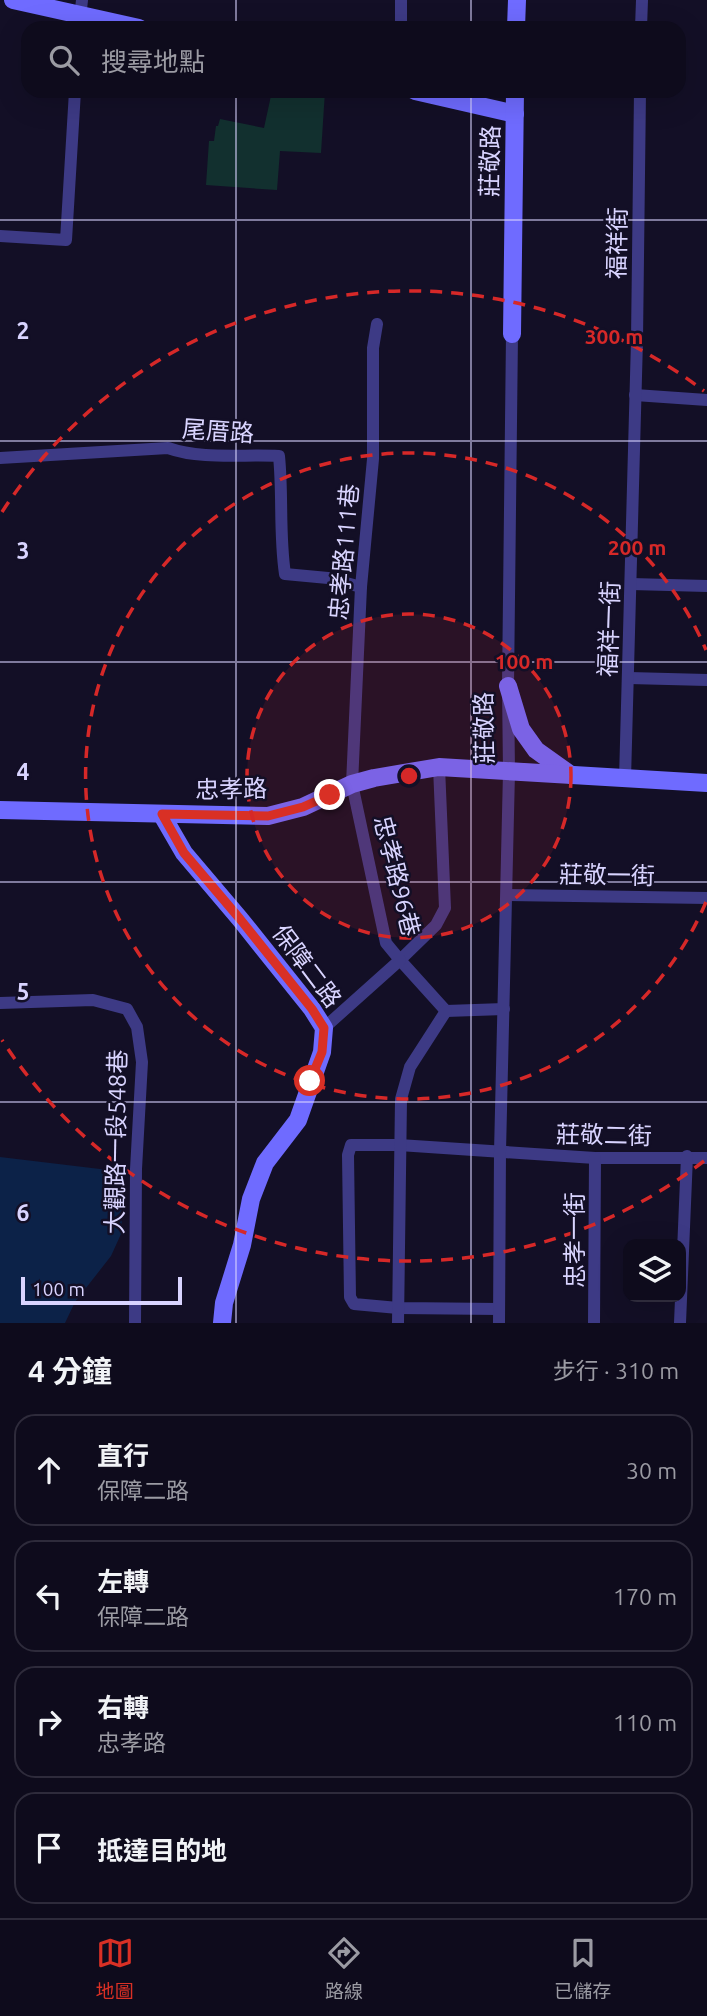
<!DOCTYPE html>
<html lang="zh-TW">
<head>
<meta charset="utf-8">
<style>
	:root { --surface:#0e0b1c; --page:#1c1929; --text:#f1f3f6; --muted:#9b9ba3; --line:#2e2b3b; --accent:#d93025 }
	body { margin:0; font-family:Ubuntu,"Noto Sans TC",sans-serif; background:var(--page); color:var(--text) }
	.controls { position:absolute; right:21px; bottom:21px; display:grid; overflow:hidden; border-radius:14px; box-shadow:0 7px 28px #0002 }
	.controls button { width:63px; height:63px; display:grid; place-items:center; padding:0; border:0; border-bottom:2px solid var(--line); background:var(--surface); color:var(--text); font:35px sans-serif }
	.scale { position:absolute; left:21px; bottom:18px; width:161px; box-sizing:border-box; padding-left:7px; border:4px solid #d9d4ff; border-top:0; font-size:19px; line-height:24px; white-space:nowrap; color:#d9d4ff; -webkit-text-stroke:5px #130f26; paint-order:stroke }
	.stop { position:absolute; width:21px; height:21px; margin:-16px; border:5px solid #d93025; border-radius:50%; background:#fff }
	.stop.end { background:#d93025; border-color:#fff; box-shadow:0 2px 7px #0008 }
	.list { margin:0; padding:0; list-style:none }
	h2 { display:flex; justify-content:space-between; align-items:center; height:91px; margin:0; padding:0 28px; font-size:30px }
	h2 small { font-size:23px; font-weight:400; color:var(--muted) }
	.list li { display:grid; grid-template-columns:46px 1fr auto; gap:21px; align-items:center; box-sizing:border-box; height:112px; margin:0 14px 14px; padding:0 14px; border:2px solid var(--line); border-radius:21px }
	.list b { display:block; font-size:26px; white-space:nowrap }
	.list p { margin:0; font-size:23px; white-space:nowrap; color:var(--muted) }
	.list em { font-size:23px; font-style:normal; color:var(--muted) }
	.icon { flex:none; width:38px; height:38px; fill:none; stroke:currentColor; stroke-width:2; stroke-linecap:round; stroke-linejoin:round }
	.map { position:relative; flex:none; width:707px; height:1323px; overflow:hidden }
	.search { position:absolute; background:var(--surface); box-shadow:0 7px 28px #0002; left:21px; right:21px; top:21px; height:77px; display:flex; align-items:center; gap:18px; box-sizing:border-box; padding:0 24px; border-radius:21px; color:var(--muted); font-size:26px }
	.sheet { height:595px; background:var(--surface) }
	nav { display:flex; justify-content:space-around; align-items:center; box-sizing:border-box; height:98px; border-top:2px solid var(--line); background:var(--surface); font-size:19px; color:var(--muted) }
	nav a { display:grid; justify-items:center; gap:4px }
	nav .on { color:var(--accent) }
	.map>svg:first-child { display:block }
</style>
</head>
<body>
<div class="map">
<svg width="707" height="1323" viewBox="0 0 707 1323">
	<rect width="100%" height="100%" fill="#130f26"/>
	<path fill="#12302f" d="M272 91H325L321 153 280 151 277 190 206 185 209 141H214L216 126H218L220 119 264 128Z"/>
	<path fill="#0c2248" d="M0 1157 125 1172 121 1234 111 1256 75 1302 65 1323H0Z"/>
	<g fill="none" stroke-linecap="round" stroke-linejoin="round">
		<g stroke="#3d3a85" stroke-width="12">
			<path d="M79 28 82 0"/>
			<path d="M401 28V0"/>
			<path d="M641 28 642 0"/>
			<path d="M0 236 66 240 75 91"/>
			<path d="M635 395 707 400"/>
			<path d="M0 458 168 448C202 460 243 454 279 456 283 496 279 534 285 574L328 578 361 587"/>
			<path d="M631 584 707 586"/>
			<path d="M629 678 707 680"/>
			<path d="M439 767 445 908 436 925 400 960 446 1011 504 1009"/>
			<path d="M625 779 637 340 640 91"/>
			<path d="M507 895 707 898"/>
			<path d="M0 1003 93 1000 127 1009 137 1027 142 1062 136 1169 135 1323"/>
			<path d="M324 1028 400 960 386 943 352 784 361 587 373 459V348L377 324"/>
			<path d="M499 1309 398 1308 354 1304 350 1297 348 1155 351 1145H399L595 1158H707"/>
			<path d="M398 1323 401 1099 410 1067 446 1011"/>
			<path d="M499 1323 500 1152 509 772 508 686 512 334"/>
			<path d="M594 1323 595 1158"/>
			<path d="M680 1323 687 1156"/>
		</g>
		<g stroke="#6f6bff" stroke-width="18">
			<path d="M13 0 139 28"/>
			<path d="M516 28 517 0"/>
			<path d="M415 91 515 114"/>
			<path d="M512 334 515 91"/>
			<path d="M508 686 521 729 536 750 571 775"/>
			<path d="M0 810 268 816 303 807 352 784 374 778 439 767 707 783"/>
			<path d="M162 815 184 853 240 919 312 1009 324 1028 322 1052 298 1120 265 1163 251 1199 242 1245 224 1303 222 1323"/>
		</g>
	</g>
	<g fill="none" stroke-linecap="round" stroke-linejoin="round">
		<path stroke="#d93025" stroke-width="9" d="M310 1081 322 1052 324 1028 312 1009 240 919 184 853 162 814 268 816 303 807 330 795"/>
	</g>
	<path fill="none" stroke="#d9d4ff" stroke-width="2" stroke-opacity="0.55" d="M236 0V28M471 0V28M236 91V1323M471 91V1323M0 220H707M0 441H707M0 662H707M0 882H707M0 1102H707"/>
	<circle cx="409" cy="776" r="162" fill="#d62828" fill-opacity=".12"/>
	<g fill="none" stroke="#d62828" stroke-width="3.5" stroke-dasharray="12 9">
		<circle cx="409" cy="776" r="162"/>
		<path d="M706 902A323 323 0 1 1 706 650"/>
		<path d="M704 1161A485 485 0 0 1 2 1040M2 512A485 485 0 0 1 704 391"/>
	</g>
	<g text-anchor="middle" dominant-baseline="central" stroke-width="5" stroke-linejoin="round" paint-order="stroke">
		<g font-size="24" fill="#d9d4ff" stroke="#130f26">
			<text transform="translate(490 161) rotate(-89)">莊敬路</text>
			<text transform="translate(617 243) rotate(-89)">福祥街</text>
			<text transform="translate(218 431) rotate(4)">尾厝路</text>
			<text transform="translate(344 552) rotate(-85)">忠孝路111巷</text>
			<text transform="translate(609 629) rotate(-88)">福祥一街</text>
			<text transform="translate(484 728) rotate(-91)">莊敬路</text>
			<text transform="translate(231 789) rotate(-1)">忠孝路</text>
			<text transform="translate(607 875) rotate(1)">莊敬一街</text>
			<text transform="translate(397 876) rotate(76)">忠孝路96巷</text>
			<text transform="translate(307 966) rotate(53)">保障二路</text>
			<text transform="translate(604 1135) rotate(1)">莊敬二街</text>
			<text transform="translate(116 1142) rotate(-89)">大觀路一段548巷</text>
			<text transform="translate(574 1240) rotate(-90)">忠孝一街</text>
		</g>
	</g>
	<g font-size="23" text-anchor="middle" font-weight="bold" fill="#d9d4ff" stroke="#130f26" stroke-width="5" stroke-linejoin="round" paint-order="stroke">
		<text x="23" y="339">2</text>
		<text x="23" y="559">3</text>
		<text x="23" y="780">4</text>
		<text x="23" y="1000">5</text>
		<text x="23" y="1221">6</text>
	</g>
	<circle cx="409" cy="776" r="10" fill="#d62828" stroke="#130f26" stroke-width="3.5"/>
	<g font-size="21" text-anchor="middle" font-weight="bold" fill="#d62828" stroke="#130f26" stroke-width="5" stroke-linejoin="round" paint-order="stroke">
		<text x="614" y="344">300 m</text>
		<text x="637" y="555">200 m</text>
		<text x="524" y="669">100 m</text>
	</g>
</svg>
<div class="controls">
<button><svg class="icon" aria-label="layers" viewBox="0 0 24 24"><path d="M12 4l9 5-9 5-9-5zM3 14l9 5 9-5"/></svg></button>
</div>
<div class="scale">100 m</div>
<div class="stop" style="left:310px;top:1081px"></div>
<div class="stop end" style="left:330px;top:795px"></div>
<div class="search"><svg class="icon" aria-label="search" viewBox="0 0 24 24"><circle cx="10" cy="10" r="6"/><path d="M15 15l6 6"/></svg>搜尋地點</div>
</div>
<section class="sheet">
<h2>4 分鐘<small>步行 · 310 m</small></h2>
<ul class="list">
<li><svg class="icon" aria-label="ahead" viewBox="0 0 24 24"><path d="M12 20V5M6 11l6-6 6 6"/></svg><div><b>直行</b><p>保障二路</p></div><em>30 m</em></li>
<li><svg class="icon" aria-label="left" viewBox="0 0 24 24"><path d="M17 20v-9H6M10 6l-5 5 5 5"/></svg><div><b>左轉</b><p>保障二路</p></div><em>170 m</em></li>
<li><svg class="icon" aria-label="right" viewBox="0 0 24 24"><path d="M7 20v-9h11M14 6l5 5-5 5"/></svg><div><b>右轉</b><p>忠孝路</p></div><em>110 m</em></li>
<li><svg class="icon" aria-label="arrive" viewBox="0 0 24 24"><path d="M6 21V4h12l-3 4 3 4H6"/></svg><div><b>抵達目的地</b></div></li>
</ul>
</section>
<nav>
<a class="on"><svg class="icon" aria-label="map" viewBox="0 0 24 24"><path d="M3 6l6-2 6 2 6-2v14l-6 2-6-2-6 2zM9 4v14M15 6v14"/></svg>地圖</a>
<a><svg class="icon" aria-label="directions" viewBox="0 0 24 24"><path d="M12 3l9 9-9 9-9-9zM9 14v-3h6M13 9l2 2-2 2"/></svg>路線</a>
<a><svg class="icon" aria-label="saved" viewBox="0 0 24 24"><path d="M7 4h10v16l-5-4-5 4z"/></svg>已儲存</a>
</nav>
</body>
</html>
